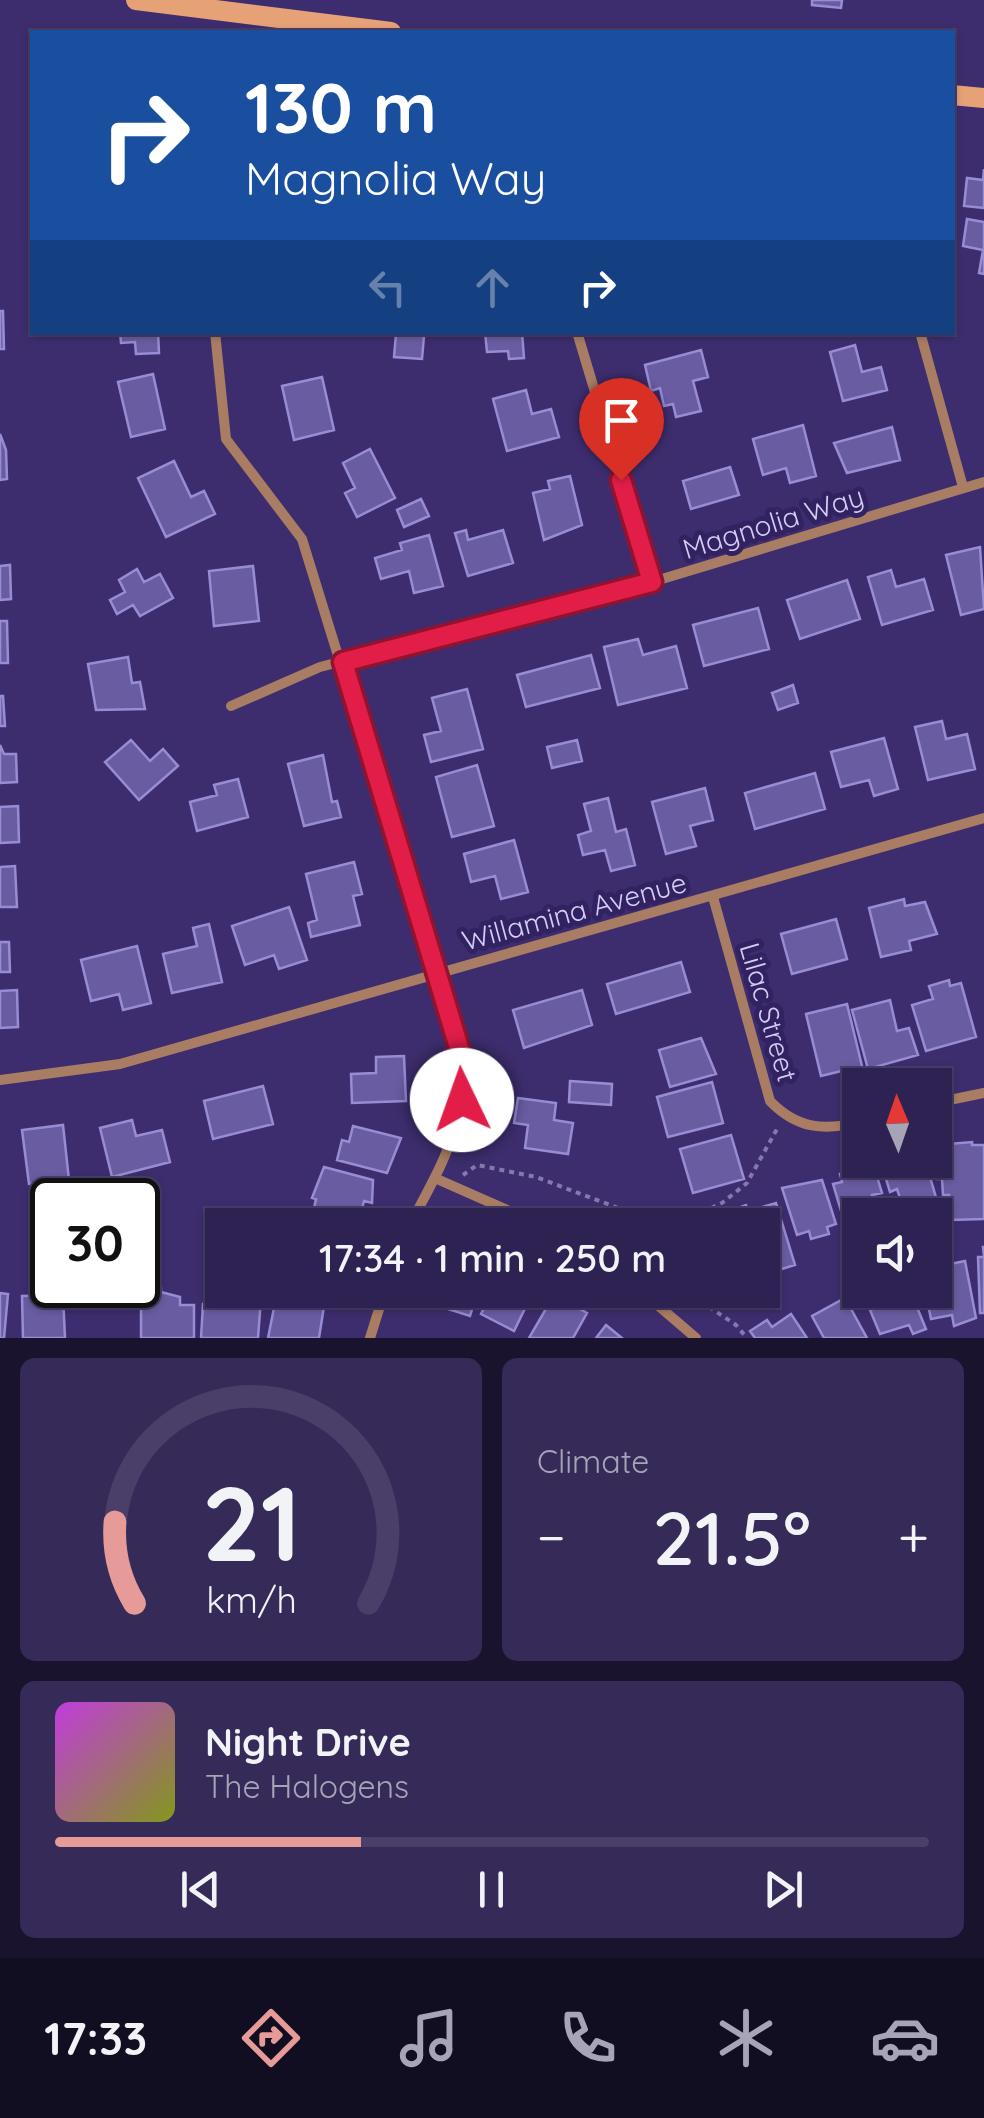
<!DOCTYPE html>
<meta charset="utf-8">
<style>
:root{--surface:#2e2252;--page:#362a59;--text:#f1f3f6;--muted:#a7a4b8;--line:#493f69;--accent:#e69b98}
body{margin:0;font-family:Quicksand,sans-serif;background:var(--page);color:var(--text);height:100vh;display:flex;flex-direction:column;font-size:38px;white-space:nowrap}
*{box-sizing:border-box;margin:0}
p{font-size:32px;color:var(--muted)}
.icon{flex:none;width:55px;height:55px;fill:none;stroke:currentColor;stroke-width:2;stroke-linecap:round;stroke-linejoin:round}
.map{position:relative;height:1338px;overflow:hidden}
.panel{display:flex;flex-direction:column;gap:20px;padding:20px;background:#19132d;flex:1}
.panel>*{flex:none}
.guide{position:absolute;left:30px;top:30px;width:925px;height:305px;border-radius:0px;box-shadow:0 2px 8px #0004,0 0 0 2px var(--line);background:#1a4fa0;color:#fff;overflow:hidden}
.needle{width:65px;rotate:358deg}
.tools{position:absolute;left:842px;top:1068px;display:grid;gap:20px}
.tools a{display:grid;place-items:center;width:110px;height:110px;border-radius:0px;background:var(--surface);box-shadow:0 2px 8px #0004,0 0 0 2px var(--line);font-size:50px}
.speed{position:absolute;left:30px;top:1178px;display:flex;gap:20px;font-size:50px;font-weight:700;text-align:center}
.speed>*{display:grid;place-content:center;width:130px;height:130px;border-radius:50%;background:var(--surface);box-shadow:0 2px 8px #0004,0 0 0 2px var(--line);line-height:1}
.speed .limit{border:5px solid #111;border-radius:15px;background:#fff;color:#111}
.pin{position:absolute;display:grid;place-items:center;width:85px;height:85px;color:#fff;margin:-102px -42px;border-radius:50% 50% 50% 0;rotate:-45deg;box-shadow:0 0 10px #0007}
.pin .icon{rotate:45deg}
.me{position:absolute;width:110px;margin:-55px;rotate:357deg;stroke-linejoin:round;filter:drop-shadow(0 0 8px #0008)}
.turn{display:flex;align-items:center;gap:35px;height:210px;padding:0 50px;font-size:45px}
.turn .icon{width:130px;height:130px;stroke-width:2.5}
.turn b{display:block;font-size:70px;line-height:85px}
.lanes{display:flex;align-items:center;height:95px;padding:0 50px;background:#0003;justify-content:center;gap:50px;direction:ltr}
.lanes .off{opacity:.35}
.big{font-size:75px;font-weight:600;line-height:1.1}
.panel .card{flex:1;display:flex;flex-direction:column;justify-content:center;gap:15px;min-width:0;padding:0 35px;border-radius:15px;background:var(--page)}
.panel .dial{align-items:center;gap:0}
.dial svg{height:260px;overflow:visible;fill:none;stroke:var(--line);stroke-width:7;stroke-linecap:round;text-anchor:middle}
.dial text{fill:var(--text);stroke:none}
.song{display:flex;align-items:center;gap:30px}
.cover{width:120px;height:120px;border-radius:15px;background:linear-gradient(135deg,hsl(290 70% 55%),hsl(70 70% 35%))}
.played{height:10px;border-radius:5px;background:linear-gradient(90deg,var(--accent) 35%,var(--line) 35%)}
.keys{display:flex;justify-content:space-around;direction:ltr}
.heat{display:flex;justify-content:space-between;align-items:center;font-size:55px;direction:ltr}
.panel .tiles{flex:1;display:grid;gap:20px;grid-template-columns:1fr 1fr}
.card:last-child{grid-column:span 2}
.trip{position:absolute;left:205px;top:1208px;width:575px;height:100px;border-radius:0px;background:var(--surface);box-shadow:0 2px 8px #0004,0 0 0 2px var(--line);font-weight:600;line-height:100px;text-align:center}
.menu{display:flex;height:160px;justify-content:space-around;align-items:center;background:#120e21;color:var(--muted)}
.menu .icon{width:70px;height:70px}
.menu .active{color:var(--accent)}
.menu b{font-size:45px;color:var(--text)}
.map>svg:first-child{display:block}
</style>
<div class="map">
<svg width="984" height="1338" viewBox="0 0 984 1338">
<rect width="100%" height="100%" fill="#3d2d6e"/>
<path fill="#695ca1" stroke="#988cd5" stroke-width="2.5" d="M812 0H842L841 8 812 5Z
M984 169V208L964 206 967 178 983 180Z
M967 219 984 222V274L979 273 983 250 963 246Z
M0 311H3L4 349H0Z
M120 332H158L159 353 136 354 135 342 121 343Z
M485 332H522L524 358 509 359 508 351 487 352Z
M396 334 424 336 422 359 394 357Z
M855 345 862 372 881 367 887 390 843 401 830 352Z
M701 350 708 377 693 381 701 411 676 417 673 404 664 406 660 388 651 391 645 365Z
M153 374 165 429 131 437 118 382Z
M322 377 334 430 294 440 282 386Z
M526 390 532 414 551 409 559 437 507 451 493 399Z
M803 425 816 476 790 483 786 468 763 475 753 439Z
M892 427 900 460 847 473 834 443Z
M0 434 6 450 7 479 0 480Z
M370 449 395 498 357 517 345 493 355 488 343 463Z
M174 461 191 497 204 491 215 514 166 537 138 478Z
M730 467 739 495 691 509 683 481Z
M570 476 582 525 544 540 533 493 550 489 548 481Z
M421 499 429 516 404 527 397 510Z
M466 530 468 540 503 530 513 563 468 576 455 533Z
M429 535 443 586 414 593 409 571 381 579 375 558 402 550 400 543Z
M980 547 984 609 961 615 946 555Z
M10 565 11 599 0 600V566Z
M253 566 259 621 214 626 209 571Z
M137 569 144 582 160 574 173 598 140 616 133 605 117 614 110 600 125 592 119 580Z
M891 570 896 587 924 579 933 610 882 625 868 577Z
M847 580 860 619 800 639 787 600Z
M758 608 769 649 704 666 693 625Z
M0 621H7L8 663H0Z
M638 639 643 655 676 646 687 688 618 705 604 647Z
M591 655 600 688 526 707 517 675Z
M128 657 132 683 140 682 145 709 96 710 88 664Z
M793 685 798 703 778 710 772 693Z
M467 689 483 749 431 762 424 735 441 731 432 698Z
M0 696H3L5 726H0Z
M942 721 946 739 967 734 975 769 928 780 915 727Z
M884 738 898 789 874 796 869 780 841 787 831 752Z
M131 740 150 761 163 749 178 766 139 800 105 762Z
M577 740 582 761 552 768 547 747Z
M0 745 4 754H16L17 782 0 783Z
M323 755 332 802 337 801 341 817 304 826 288 764Z
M477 765 494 826 452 837 436 777Z
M815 773 825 809 755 829 745 793Z
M238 779 248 817 197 831 190 802 217 795 214 785Z
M705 788 713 820 690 826 696 846 666 854 652 802Z
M608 798 616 832 626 829 635 865 611 871 605 850 583 855 578 835 591 831 584 804Z
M18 806 19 842 0 843V807Z
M514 840 528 892 501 899 495 876 471 882 464 854Z
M354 862 362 894 353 896 360 925 311 937 308 923 317 920 306 874Z
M15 866 17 907H0V867Z
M904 899 905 906 925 902 937 934 909 941 911 950 881 957 869 908Z
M289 907 307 960 279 969 274 955 245 965 232 926Z
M836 919 847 959 792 974 781 934Z
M209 924 222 982 172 993 163 954 197 946 193 928Z
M0 942H9L10 972H0Z
M137 946 151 1003 123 1010 119 994 91 1001 81 960Z
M681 962 690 992 616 1014 607 984Z
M949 980 950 986 961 983 976 1037 926 1051 912 1005 933 999 929 986Z
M17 990 18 1027 0 1028V991Z
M582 990 592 1025 524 1048 513 1010Z
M890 1000 897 1031 909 1028 918 1055 868 1069 852 1010Z
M847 1004 862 1066 821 1076 806 1014Z
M701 1038 716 1074 670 1087 659 1050Z
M404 1056 406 1101 352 1103 351 1074 376 1073V1057Z
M570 1081 612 1084 611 1105 569 1102Z
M712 1082 723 1123 668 1137 657 1097Z
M263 1086 273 1124 213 1139 204 1101Z
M518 1098 556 1103 554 1120 573 1123 568 1154 525 1148 528 1125 514 1123Z
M132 1120 136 1136 162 1130 170 1162 112 1177 100 1128Z
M63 1125 69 1180 29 1184 22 1130Z
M353 1126 401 1138 387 1173 337 1160 342 1140 349 1142Z
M731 1135 744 1179 693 1193 680 1149Z
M972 1142V1145H984V1219L950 1220 949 1195H943L942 1179H937V1145Z
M925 1160 940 1211 897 1215 904 1210 897 1189 890 1192 883 1169 893 1160Z
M324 1167 373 1180 372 1203 364 1201 359 1220 314 1208 316 1199 312 1198Z
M863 1168 864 1173 875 1170 882 1193 872 1195 878 1215H860V1227L847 1231 833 1184 842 1182 840 1174Z
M822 1180 836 1224 827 1227 829 1234 811 1239 809 1231 797 1235 782 1188Z
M776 1203 795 1265 762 1275V1225H736L732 1210 746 1205 748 1211Z
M300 1214 342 1225H297Z
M983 1247H984V1313H980L978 1257H984Z
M965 1261 976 1318 954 1326 952 1315 931 1319 925 1290H935V1267Z
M141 1288H161V1292L180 1297V1305H194V1338H141Z
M434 1290H478L470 1316 429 1303Z
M493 1290H534L514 1331 481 1314Z
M872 1290H910L926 1329 913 1334 909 1325 880 1334 870 1310 879 1307Z
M0 1293 8 1294 4 1338H0Z
M277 1293 325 1300 319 1338H268Z
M63 1295 65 1338H23L22 1296Z
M554 1295 587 1313 573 1338H529Z
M234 1297 261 1298 258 1338H201L203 1304 227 1306Z
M845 1298 867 1338H824L812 1316Z
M791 1314 807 1338H755L750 1331 767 1320 772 1327Z
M606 1325 622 1338H596Z"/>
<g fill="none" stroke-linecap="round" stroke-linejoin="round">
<path stroke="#8479ae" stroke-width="4" stroke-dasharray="5 5" stroke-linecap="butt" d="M463 1175 477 1165 536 1177 618 1208 664 1213 677 1222
M629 1210 638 1225
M675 1225 722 1203 747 1183 777 1129
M684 1290 736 1325 747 1338"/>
<path stroke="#a97d63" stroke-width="10" d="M215 332 226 439 302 539 460 1051C464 1133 446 1155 410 1225
M577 332 652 582
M920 332 963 487
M231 706 320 667 652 582 984 482
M713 897 770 1101C797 1129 824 1131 860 1122
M0 1080 120 1064 984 818
M935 1103 984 1093
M437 1179 541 1225
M640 1290 696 1338
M370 1338 385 1290"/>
<path stroke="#e7a177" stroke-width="20" d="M136 0 391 32
M952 95 984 98"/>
</g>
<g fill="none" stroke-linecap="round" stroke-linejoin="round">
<defs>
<path id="route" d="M462 1100 460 1051 343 662 652 582 621 480"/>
</defs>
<use href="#route" stroke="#92132f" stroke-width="25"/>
<use href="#route" stroke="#e11d48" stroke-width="18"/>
</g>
<g text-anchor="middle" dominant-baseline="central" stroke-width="10" stroke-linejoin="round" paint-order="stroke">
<g font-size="28" fill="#d3cef5" stroke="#332262">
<text transform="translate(773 522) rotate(-17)">Magnolia Way</text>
<text transform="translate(574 911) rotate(-15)">Willamina Avenue</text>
<text transform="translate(769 1012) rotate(74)">Lilac Street</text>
</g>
</g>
</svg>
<div class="tools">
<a><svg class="needle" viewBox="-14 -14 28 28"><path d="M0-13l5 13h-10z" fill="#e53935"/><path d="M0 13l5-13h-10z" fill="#a7a4b8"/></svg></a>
<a><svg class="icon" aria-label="sound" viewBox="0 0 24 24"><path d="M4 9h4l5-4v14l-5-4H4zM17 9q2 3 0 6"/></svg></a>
</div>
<div class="speed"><div class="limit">30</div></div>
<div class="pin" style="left:621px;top:480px;background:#d93025"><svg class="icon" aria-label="arrive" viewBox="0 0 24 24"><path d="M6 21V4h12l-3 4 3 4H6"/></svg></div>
<svg class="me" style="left:462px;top:1100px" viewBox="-20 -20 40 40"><circle r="19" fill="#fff"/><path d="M0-13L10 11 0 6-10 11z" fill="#e11d48"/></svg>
<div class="trip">17:34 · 1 min · 250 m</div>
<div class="guide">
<div class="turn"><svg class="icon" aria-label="right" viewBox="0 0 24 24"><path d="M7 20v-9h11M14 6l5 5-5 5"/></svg><div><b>130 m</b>Magnolia Way</div></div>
<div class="lanes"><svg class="icon off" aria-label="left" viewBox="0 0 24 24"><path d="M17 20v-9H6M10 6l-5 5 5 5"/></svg><svg class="icon off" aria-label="ahead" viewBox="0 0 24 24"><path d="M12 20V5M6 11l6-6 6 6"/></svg><svg class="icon" aria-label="right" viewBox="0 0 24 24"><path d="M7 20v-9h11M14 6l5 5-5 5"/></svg></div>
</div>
</div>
<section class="panel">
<div class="tiles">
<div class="card dial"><svg viewBox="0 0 100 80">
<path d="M14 69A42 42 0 1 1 86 69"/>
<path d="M14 69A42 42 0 0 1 8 44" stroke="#e69b98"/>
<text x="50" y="56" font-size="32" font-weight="700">21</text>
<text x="50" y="72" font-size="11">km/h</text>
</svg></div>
<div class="card"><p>Climate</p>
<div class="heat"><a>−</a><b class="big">21.5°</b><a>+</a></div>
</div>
<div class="card">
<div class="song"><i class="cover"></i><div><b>Night Drive</b><p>The Halogens</p></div></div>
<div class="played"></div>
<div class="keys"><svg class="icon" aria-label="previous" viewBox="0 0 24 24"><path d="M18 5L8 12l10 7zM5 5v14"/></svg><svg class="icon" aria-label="pause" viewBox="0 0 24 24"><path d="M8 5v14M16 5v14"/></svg><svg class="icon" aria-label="next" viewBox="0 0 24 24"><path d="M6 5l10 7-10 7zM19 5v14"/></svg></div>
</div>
</div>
</section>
<nav class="menu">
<b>17:33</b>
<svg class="icon active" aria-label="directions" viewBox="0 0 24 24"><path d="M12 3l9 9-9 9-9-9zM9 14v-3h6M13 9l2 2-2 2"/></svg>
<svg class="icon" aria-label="music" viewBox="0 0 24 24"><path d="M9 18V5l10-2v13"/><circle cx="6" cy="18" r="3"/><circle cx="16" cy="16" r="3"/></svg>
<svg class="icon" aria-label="phone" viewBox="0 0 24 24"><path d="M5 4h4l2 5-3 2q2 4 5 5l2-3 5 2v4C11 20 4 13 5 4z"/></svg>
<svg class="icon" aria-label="climate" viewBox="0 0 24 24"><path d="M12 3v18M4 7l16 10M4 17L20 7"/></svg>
<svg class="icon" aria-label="car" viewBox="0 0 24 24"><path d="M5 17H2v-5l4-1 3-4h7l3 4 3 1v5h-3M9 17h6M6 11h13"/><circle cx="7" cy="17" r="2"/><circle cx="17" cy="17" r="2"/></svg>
</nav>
